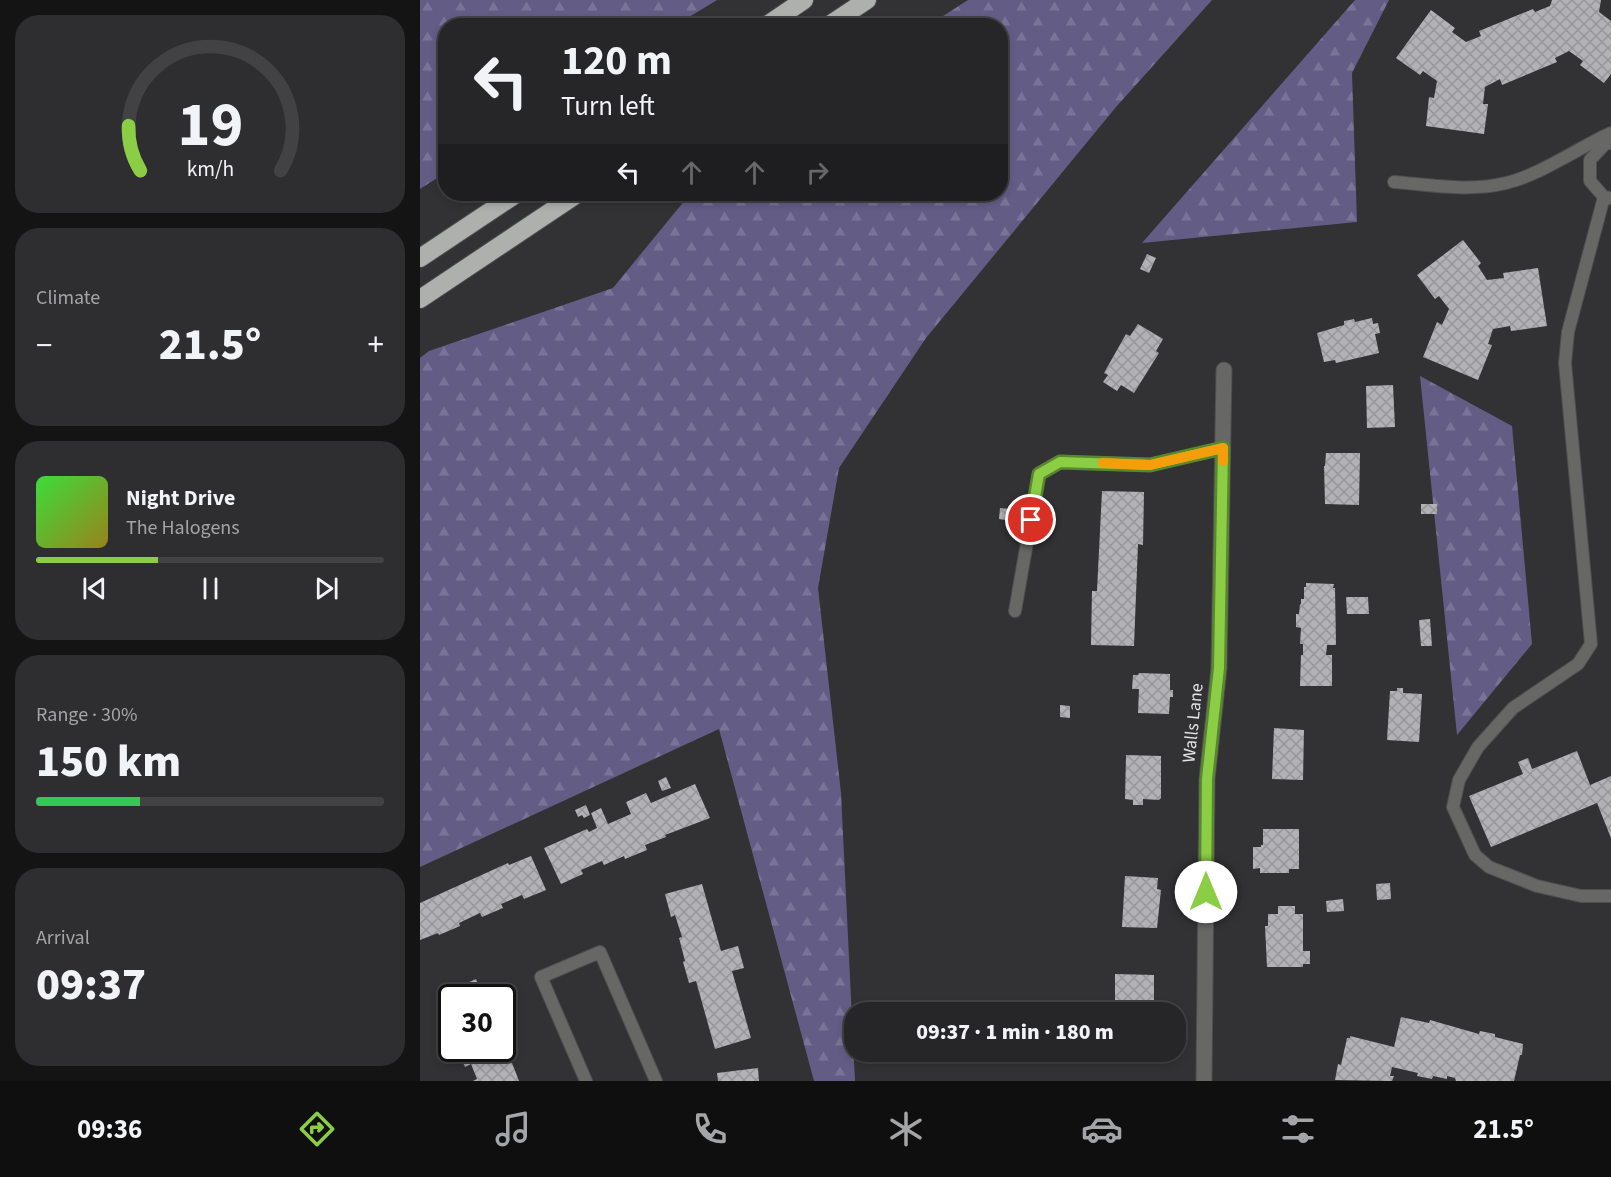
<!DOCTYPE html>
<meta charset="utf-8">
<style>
:root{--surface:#262527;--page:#2e2d2f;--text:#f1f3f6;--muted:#a4a5a7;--line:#424244;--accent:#8bce46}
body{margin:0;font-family:"Source Sans 3",sans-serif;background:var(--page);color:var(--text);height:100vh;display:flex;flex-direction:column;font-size:22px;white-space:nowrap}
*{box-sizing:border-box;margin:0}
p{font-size:20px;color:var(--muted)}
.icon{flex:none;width:33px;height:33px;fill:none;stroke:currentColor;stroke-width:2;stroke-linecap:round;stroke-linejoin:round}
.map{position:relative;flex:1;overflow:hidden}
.drawer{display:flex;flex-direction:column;gap:15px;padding:15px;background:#151415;width:420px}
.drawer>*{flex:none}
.banner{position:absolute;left:18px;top:18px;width:570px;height:183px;border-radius:24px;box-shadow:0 3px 9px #0003,0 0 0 2px var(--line);background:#262527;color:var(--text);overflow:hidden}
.speed{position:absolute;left:18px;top:984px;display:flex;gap:12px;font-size:30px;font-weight:700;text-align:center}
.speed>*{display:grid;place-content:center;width:78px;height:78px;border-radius:50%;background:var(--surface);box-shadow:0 3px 9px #0003,0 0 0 2px var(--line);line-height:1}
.speed .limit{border:3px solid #111;border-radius:9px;background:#fff;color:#111}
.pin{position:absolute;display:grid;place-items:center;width:51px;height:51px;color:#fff;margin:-26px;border:3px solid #fff;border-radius:50%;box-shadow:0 2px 6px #0007}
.me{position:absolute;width:66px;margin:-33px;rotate:0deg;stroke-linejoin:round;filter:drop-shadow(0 0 4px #0008)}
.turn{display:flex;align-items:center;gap:21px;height:126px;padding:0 24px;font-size:27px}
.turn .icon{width:78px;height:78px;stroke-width:2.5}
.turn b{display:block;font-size:42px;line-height:51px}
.lanes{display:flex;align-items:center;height:57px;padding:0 24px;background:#0003;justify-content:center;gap:30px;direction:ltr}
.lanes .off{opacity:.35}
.big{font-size:45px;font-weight:800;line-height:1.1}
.drawer .widget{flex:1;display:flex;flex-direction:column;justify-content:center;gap:9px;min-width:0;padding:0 21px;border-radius:24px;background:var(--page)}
.drawer .dial{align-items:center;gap:0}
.dial svg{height:156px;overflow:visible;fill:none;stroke:var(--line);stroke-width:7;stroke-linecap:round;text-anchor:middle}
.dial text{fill:var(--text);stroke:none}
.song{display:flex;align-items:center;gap:18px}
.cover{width:72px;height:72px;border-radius:9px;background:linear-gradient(135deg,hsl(120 70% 55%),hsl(50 70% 35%))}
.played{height:6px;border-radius:3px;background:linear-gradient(90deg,var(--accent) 35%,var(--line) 35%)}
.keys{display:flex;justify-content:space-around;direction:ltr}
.heat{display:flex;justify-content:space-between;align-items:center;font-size:33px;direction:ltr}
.charge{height:9px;border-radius:4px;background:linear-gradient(90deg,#34c759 30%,var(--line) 0)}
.trip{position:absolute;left:424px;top:1002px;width:342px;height:60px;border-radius:24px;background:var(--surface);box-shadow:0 3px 9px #0003,0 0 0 2px var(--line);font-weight:800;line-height:60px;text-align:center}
.tab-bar{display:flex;height:96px;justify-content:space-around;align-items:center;background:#0f0f10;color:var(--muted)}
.tab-bar .icon{width:42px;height:42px}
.tab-bar .selected{color:var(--accent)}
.tab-bar b{font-size:27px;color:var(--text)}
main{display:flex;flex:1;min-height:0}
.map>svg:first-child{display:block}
</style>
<main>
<section class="drawer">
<div class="widget dial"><svg viewBox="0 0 100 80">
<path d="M14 69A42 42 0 1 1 86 69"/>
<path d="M14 69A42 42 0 0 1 8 46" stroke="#8bce46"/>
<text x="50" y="56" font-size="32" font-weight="700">19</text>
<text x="50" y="72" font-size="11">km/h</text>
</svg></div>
<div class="widget"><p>Climate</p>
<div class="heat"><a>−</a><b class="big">21.5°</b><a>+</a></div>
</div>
<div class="widget">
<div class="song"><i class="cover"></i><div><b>Night Drive</b><p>The Halogens</p></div></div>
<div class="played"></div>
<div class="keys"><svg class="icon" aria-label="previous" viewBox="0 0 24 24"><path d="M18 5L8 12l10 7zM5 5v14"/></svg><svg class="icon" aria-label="pause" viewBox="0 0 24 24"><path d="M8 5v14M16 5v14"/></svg><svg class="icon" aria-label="next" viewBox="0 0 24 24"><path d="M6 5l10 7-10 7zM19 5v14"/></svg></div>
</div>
<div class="widget"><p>Range · 30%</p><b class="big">150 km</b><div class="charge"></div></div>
<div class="widget"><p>Arrival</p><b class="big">09:37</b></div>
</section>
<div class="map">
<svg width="1191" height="1081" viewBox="0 0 1191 1081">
<defs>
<pattern id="forest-firs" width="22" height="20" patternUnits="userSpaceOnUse" patternTransform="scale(1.5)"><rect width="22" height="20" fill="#635d86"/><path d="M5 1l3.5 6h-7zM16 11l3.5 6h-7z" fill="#797497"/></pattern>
<pattern id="building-cross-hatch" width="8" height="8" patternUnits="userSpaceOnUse" patternTransform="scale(1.5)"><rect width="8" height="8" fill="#b2b1b5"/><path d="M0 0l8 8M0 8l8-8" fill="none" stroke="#969699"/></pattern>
</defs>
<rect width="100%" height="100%" fill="#323134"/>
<path fill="url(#forest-firs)" d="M0 0H297L256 25 26 26 25 173 0 189Z
M548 0H792L696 107 506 338 419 468 398 588 421 793 435 1081H394L299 729 0 867V358L9 351 193 288 270 194H580V26L509 25Z
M935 0H969L932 73 937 222 722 243Z
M1000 376 1092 426 1112 644 1037 735Z"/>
<path fill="url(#building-cross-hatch)" d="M1132 0H1181L1179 12 1191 21V74L1184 83 1160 65 1163 61 1149 51 1135 58 1137 62 1082 85 1080 79 1065 87 1063 104H1068L1064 134 1006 126 1009 97 1014 98 1017 81 1003 71 1000 75 976 58 1011 10 1035 28 1032 32 1046 42 1061 36 1059 31 1113 9 1115 12 1130 6Z
M1043 240 1061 263 1058 266 1067 280 1084 278 1083 273 1118 268 1127 326 1091 331 1090 326 1073 329 1068 344 1072 345 1058 380 1003 357 1017 322 1022 325 1029 309 1019 296 1015 299 997 275Z
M727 254 736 258 729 273 720 269Z
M952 318 953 324 958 323 960 333 955 334 959 353 916 363 915 360 904 362 897 333 924 325V321L934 319 935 322Z
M718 324 743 339 736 351 739 353 714 393 701 385 697 391 683 382 688 375 684 373 706 334 710 336Z
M973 385 975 427 947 428 946 386Z
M906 453H940L939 505 905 504 904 466H905Z
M682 491 724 492 723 545 718 544 714 646 671 645 672 591H677Z
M1001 504H1017V514H1001Z
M580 508 591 509V521L579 519Z
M886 583 914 584 913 588H915L916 645H907L906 655H912V686H880L881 655H883V644H880L881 628 876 627V614H879L880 604H881V599H884V587H886Z
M926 597H948L949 614H927Z
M1010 619 1012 646H1001L999 620Z
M719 673 750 674V690H753V697H750L749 714 718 713 719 689H712L713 675H718Z
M977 688H983V693L1002 694 999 742 967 740 970 691H977Z
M640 705 650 706V718L640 717Z
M854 728 884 730 883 780 852 779Z
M1157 751 1170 785 1191 776V838L1177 803 1071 847 1049 796 1103 774 1098 762 1108 758 1112 769Z
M706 755 741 756V798L739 800 723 799V805H713V800L705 799Z
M246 777 251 788 242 791 238 781Z
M275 784 290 818 245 835 246 837 225 845 227 850 205 859 204 856 184 865 182 861 161 870 163 874 141 884 124 848 167 829 169 832 177 828 171 813 181 808 188 824 211 814 206 802 226 793 231 803Z
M166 805 170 815 164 818 162 815 158 817 155 810Z
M843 829H879V869H869V873H840V868L833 869V847H841V845H843Z
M111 856 126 890 104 899 102 895 81 904 83 908 62 917 60 913 39 923 40 926 19 935 18 933 0 940V903L88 863 89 865Z
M705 876 738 878 737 889 741 890 737 928 702 927Z
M970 883 971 899 957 900 956 884Z
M282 884 301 951 318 946 324 968 312 971 331 1038 295 1049 276 981 269 983 263 962 265 961 259 938 262 937 255 915 251 917 245 894Z
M923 899 924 911 907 912 906 901Z
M858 906H875V914H883V951H890V964H883V967H847L845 926H848V914H858Z
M695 974 734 975V1000H731V1012H695Z
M56 979 64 998H32V1023L25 1026 19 1012 26 1009 20 995Z
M981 1017 1009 1023 1010 1020 1059 1034 1060 1031 1075 1034V1037L1103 1044 1102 1055H1100L1094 1081H1036L1035 1078 1027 1076V1079L1013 1076 1012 1079 997 1076 998 1073 972 1067 970 1076H974L972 1081 915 1080 918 1064 921 1065 927 1038H930V1036L974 1047Z
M84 1042 99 1081H53L57 1079 51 1064 45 1067 39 1054 46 1051 45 1048H82V1043Z
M338 1068 339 1081H298L297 1073Z"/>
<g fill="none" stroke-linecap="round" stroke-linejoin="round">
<defs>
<path id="lane" d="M974 182C1011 185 1050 192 1086 183 1118 176 1160 147 1191 133
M1184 197 1148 332 1145 363 1171 644 1158 664 1093 708 1058 747 1039 780 1033 807 1055 855 1069 867 1117 886 1161 896H1191
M1190 198 1184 197 1170 181V160L1185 144 1191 143
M595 611 619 474 640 462 730 465 803 448
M166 1081 121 977 180 952 236 1081"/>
<path id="street" d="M784 1081 787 779 799 668 804 370"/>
<path id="highway" d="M346 26 384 0
M408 26 447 0
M0 258 96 194
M0 299 157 194"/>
</defs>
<use href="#lane" stroke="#4e4d50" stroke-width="14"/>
<use href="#street" stroke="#4e4d50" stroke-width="17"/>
<use href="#highway" stroke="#4e4d50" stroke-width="20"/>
<use href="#lane" stroke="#676766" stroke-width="12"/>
<use href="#street" stroke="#676766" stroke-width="15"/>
<use href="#highway" stroke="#aeb0ad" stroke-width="18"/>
</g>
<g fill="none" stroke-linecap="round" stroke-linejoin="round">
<defs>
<path id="route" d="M611 520 619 474 640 462 730 465 803 448 799 668 787 779 786 892"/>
</defs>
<use href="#route" stroke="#5a862e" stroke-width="15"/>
<use href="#route" stroke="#8bce46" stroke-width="10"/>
<path stroke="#f59e0b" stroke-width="10" d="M683 463 730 465 803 448V461"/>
</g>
<g text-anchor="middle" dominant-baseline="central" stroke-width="6" stroke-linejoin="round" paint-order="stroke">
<g font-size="18" fill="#e3e2e4" stroke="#323134">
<text transform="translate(773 723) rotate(-84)">Walls Lane</text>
</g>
</g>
</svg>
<div class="speed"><div class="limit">30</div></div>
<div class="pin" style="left:611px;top:520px;background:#d93025"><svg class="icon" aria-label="arrive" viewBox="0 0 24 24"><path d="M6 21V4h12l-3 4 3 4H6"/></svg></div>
<svg class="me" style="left:786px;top:892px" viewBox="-20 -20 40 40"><circle r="19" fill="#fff"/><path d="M0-13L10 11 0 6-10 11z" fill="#8bce46"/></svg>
<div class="trip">09:37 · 1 min · 180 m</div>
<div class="banner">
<div class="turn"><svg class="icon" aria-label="left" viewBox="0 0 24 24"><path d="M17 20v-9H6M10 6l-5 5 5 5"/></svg><div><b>120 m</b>Turn left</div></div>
<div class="lanes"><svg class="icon" aria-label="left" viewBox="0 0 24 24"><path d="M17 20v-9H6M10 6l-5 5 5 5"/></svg><svg class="icon off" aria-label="ahead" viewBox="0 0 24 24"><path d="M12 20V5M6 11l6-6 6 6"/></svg><svg class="icon off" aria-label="ahead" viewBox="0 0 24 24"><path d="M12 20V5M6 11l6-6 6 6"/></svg><svg class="icon off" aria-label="right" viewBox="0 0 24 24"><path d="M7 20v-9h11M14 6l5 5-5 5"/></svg></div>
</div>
</div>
</main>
<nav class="tab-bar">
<b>09:36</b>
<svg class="icon selected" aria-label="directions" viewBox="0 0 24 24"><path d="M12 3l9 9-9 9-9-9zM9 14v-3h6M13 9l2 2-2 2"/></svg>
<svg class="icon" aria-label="music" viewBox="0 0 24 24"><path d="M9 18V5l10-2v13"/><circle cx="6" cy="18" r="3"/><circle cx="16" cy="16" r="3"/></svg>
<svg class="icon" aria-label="phone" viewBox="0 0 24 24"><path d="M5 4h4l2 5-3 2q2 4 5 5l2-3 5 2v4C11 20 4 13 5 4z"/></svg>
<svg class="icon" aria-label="climate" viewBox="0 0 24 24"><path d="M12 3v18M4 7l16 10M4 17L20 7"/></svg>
<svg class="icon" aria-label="car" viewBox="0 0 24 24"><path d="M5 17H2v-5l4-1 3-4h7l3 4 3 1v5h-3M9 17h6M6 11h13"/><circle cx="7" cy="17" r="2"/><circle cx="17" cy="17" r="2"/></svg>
<svg class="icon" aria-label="filters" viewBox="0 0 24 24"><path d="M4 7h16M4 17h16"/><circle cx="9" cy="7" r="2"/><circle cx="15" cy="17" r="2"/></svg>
<b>21.5°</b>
</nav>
